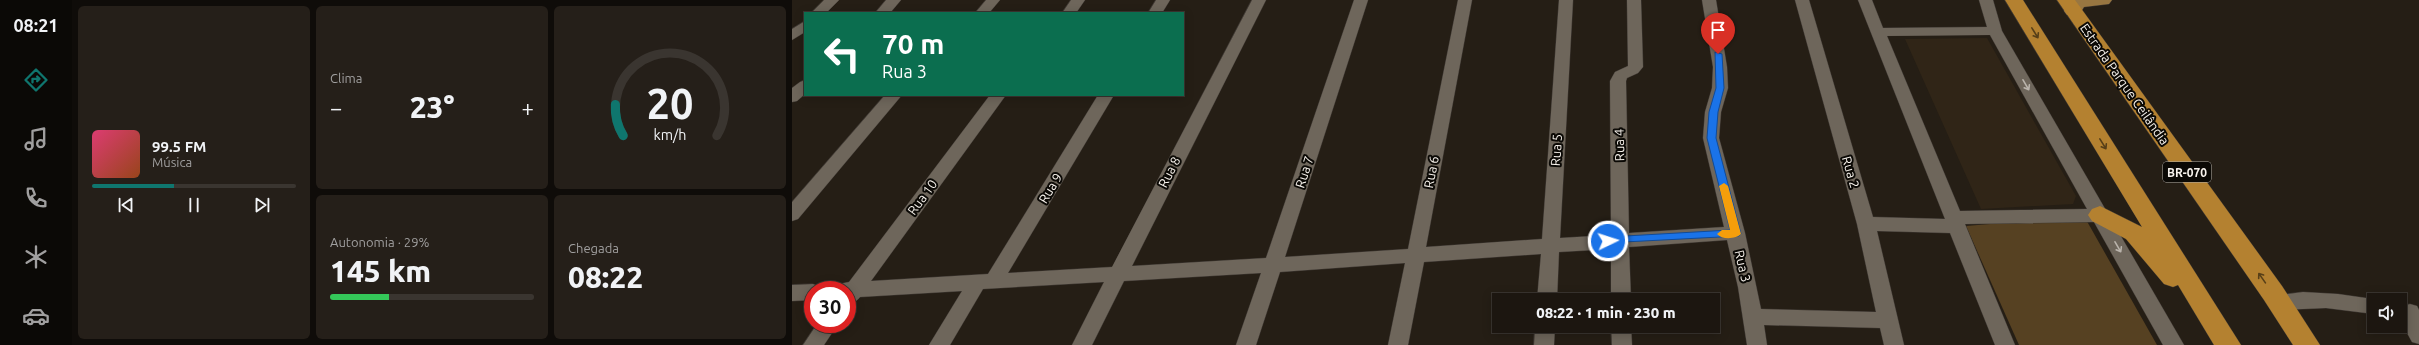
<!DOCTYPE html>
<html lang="pt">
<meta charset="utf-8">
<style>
:root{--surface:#1c1610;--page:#251f19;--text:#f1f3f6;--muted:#a09f9f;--line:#3a3530;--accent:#0f766e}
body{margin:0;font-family:Ubuntu,sans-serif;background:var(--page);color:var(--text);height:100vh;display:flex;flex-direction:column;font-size:15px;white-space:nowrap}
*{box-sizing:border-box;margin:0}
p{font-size:13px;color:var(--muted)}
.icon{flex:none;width:22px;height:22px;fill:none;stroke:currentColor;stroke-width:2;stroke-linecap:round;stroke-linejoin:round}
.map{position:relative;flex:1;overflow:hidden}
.drawer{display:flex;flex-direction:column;gap:6px;padding:6px;background:#0f0c09;width:720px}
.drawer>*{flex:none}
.guide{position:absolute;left:12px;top:12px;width:380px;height:84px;border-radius:0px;box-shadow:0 2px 10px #0003,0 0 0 1px var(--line);background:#0b6e4f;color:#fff;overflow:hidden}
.fabs{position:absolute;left:1575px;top:293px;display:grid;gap:8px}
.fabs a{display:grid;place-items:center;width:40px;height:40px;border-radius:0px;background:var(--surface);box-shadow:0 2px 10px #0003,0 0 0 1px var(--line);font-size:20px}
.speed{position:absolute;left:12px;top:281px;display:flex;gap:8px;font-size:20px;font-weight:700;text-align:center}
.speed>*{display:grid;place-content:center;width:52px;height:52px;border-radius:50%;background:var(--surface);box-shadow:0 2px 10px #0003,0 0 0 1px var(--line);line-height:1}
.speed .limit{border:6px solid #d22;background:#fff;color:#111}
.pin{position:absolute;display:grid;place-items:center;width:34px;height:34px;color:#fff;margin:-41px -17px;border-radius:50% 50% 50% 0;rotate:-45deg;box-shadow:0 0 4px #0007}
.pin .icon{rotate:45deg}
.me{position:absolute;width:44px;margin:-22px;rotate:86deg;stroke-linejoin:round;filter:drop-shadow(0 0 3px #0008)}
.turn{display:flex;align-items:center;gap:14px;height:84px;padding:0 12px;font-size:18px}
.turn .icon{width:52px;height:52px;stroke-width:2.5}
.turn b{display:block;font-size:28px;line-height:34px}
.big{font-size:30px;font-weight:800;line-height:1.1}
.drawer .card{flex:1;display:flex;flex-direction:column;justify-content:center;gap:6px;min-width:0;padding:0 14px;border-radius:6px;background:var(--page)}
.drawer .dial{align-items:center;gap:0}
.dial svg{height:104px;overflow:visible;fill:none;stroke:var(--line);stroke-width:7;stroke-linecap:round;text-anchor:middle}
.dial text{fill:var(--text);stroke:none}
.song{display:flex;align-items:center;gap:12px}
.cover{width:48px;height:48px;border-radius:6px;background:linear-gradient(135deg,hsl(340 70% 55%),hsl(20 70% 35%))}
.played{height:4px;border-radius:2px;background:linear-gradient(90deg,var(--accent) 40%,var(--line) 40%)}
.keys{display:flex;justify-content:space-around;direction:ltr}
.heat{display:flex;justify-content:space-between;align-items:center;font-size:22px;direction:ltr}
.charge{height:6px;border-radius:3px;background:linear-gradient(90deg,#34c759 29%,var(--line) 0)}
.drawer .tiles{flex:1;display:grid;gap:6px;grid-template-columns:repeat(3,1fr)}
.card:first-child{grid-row:span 2}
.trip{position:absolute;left:700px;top:293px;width:228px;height:40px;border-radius:0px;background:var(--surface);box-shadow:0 2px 10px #0003,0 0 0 1px var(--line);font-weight:800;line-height:40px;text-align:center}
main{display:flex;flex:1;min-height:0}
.menu{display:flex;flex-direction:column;width:72px;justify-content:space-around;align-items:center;background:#0b0906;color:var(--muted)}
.menu .icon{width:28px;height:28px}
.menu .on{color:var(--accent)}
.menu b{font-size:18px;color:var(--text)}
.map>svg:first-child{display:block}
</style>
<main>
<nav class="menu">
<b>08:21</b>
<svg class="icon on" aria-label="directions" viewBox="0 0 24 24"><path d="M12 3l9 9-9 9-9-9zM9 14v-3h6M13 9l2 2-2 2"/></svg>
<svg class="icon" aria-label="music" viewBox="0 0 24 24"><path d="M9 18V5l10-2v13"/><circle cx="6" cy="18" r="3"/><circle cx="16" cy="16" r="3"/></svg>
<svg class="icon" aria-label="phone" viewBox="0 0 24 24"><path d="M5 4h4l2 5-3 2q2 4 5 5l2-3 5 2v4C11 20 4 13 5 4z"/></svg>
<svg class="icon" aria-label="climate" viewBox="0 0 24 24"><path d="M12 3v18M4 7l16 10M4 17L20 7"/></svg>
<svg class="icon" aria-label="car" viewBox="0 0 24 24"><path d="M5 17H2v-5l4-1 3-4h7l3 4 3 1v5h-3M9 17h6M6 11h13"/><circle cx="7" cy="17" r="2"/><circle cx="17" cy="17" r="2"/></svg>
</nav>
<section class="drawer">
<div class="tiles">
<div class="card">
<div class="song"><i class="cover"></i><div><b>99.5 FM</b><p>Música</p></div></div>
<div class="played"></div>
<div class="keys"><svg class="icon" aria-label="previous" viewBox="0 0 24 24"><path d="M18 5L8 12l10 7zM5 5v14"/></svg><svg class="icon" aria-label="pause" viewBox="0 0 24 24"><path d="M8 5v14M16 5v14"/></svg><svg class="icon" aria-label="next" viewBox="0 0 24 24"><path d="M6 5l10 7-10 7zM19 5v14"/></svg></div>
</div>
<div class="card"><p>Clima</p>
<div class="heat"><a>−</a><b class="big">23°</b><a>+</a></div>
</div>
<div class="card dial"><svg viewBox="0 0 100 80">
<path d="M14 69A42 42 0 1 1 86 69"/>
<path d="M14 69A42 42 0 0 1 8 45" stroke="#0f766e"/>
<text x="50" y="56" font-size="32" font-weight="700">20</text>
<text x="50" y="72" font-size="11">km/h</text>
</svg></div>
<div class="card"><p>Autonomia · 29%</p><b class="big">145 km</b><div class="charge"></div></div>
<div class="card"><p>Chegada</p><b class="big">08:22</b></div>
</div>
</section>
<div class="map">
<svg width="1627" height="345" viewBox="0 0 1627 345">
<rect width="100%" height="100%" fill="#251e15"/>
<path fill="#302517" d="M1195 38 1284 196 1281 204 1189 209 1113 39Z"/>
<path fill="#564122" d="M1292 216 1365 345H1227L1174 226Z"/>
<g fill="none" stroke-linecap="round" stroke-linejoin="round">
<defs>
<path id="minor" d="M32 0H47L34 13H19Z
M94 0H109L98 13H83Z
M194 0H208L197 13H183Z
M279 0H293L284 13H270Z
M364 0H378L370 13H356Z
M460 0H474L340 266 474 258 562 0H576L493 257 616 249 666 0H680L634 247 750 239 767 0H781L768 238 819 235 818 81 823 72 836 66 835 0H849L851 67 846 73 835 78 834 81 837 233 932 227 911 138 913 112 920 88 921 67 910 0H924L935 67 936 88 929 112 927 138 953 233 969 309 1084 312 1065 224 1003 0H1017L1081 217 1153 219 1066 0H1080L1091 28 1195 27 1187 0H1201L1210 31 1392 345H1371L1302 222 1173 224 1223 345H1203L1158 233 1085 231 1112 345H1092L1088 328 972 325 975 345H955L946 287 935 240 837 247 839 300H819V249L767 252 765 300H745L749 254 632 262 616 345H596L613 263 488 272 464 345H444L469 273 332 281 300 345H280L312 282 191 289 158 345H137L170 291 68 297C65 301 60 304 55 302V290H39L42 285 57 282 198 95H214L79 281 196 274 306 95H322L216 273 320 267ZM1198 35 1295 209 1168 211 1095 36Z
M13 21V32L0 40V29Z
M13 80V94L5 101 0 102V88L8 82Z
M93 95H110L6 219 0 221V202Z
M21 284 28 287 30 290H21V300L0 301V285Z
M1511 292 1546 294 1588 300H1582V314L1534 308 1487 310 1480 308 1477 302 1480 296Z
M1618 304 1625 306 1627 310V344L1620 342 1608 320 1611 306Z
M25 324H46L32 345H11Z
M743 326H763L762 345H742Z
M819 326H839L840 345H820Z"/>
<path id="major" d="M1278 0H1320L1317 4 1292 7 1287 15H1275L1272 11Z"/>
<path id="highway" d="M1213 0H1231L1449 345H1422L1386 285 1381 287 1372 284 1334 239 1300 221 1296 215 1300 209 1308 206 1350 227Z
M1265 0H1283L1490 286 1528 345H1501L1472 300Z"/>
</defs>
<use href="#minor" stroke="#3d3732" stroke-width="1"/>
<use href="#major" stroke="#3d3732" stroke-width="1"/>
<use href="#highway" stroke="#3d3732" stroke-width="1"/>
<use href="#minor" fill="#6e665b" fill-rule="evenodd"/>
<use href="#major" fill="#987641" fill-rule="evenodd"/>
<use href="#highway" fill="#b48130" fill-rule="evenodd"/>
</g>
<defs><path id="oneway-shaft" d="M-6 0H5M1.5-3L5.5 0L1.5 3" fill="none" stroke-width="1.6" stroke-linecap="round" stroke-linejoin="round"/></defs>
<g stroke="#573f18">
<use href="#oneway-shaft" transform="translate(1243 33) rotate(58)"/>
<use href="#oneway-shaft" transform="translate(1311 144) rotate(58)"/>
<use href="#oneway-shaft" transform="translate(1470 278) rotate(-125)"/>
</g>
<g stroke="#bab4ac">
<use href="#oneway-shaft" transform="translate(1234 85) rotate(60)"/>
<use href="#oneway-shaft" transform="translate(1326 247) rotate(60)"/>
</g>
<path fill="#1a73e8" stroke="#114b97" d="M923 52 930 54 932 88 926 112 924 138 949 234 947 236 813 243 812 241 816 237 938 230 915 138 917 112 924 88Z"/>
<path fill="#f59e0b" d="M932 183 936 186 949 234C944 239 930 240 925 234L930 230H938L927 186Z"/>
<g text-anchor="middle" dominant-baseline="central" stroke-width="4" stroke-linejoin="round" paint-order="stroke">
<rect fill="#0b0905" stroke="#b2aea8" stroke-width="1" x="1371" y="162" width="48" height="20" rx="3"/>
<g font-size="12" font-weight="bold" fill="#f9f4ee">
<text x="1395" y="172">BR-070</text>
</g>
<g font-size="13" fill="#f9f4ee" stroke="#0b0905">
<text transform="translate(1333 84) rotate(55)">Estrada Parque Ceilândia</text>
<text transform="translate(827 145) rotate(-91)">Rua 4</text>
<text transform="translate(764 150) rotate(-86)">Rua 5</text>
<text transform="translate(377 172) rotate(-63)">Rua 8</text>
<text transform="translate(512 172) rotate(-72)">Rua 7</text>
<text transform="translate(639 172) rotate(-79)">Rua 6</text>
<text transform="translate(1059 172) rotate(74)">Rua 2</text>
<text transform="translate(258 188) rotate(-59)">Rua 9</text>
<text transform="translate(130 197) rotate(-54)">Rua 10</text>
<text transform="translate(951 266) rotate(77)">Rua 3</text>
</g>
</g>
</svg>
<div class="fabs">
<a><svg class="icon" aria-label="sound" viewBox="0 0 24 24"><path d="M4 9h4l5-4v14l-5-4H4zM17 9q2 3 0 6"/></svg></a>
</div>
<div class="speed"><div class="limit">30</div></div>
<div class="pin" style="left:926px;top:54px;background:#d93025"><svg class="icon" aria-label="arrive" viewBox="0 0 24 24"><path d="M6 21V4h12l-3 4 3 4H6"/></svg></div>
<svg class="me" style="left:816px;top:241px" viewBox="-20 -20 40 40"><circle r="17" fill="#1a73e8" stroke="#fff" stroke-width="3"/><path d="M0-11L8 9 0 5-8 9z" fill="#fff"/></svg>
<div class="trip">08:22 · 1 min · 230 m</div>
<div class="guide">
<div class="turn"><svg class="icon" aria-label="left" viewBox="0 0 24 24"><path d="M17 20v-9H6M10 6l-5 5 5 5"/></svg><div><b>70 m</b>Rua 3</div></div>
</div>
</div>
</main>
